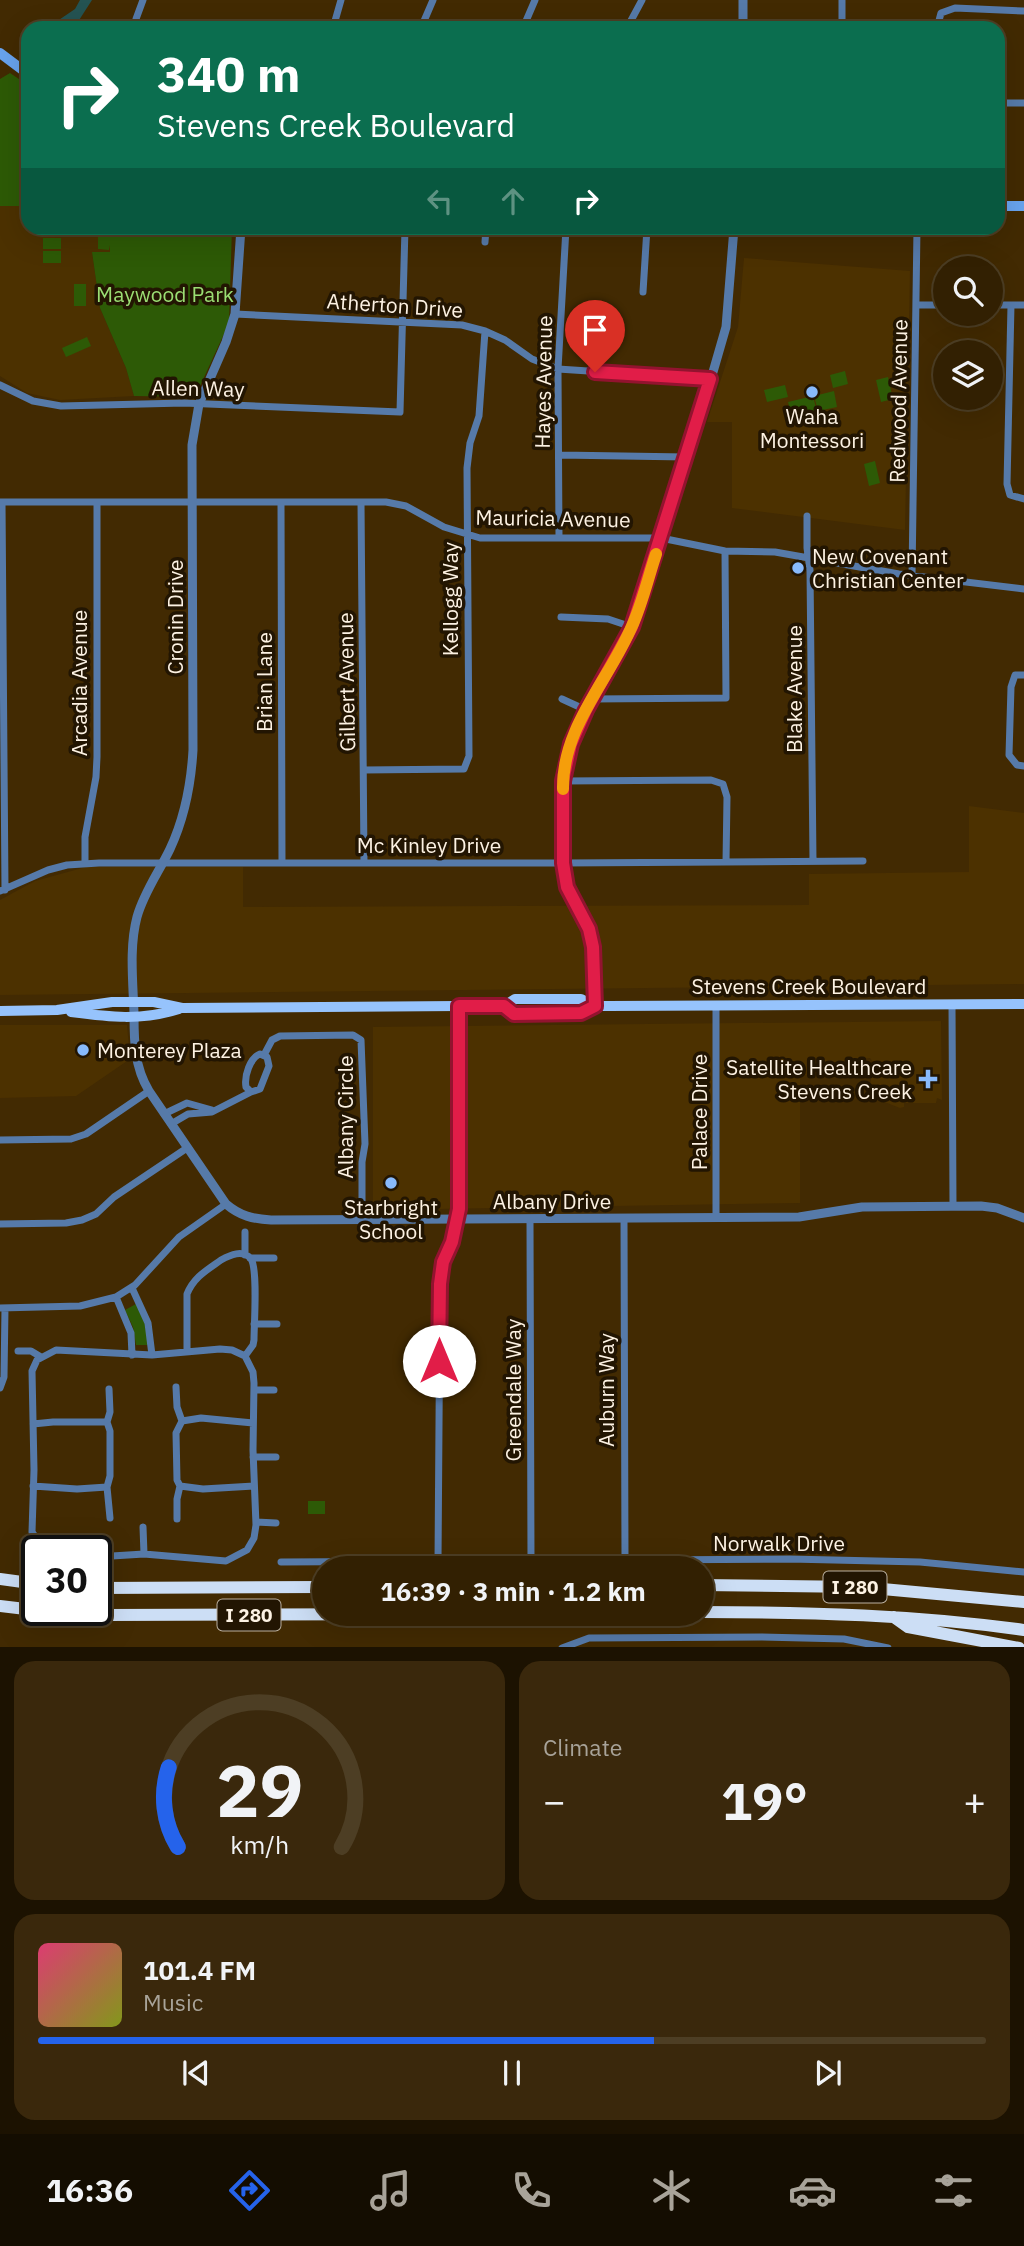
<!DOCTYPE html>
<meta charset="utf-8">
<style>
:root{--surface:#322002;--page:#3a280c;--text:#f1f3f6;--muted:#a8a399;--line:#4d3e24;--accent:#2563eb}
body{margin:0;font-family:"IBM Plex Sans",sans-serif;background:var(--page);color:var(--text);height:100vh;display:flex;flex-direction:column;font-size:26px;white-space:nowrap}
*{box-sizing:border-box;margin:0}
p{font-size:23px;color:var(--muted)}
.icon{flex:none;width:38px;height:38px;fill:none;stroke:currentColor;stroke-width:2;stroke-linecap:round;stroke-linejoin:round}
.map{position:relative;height:1647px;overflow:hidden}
.drawer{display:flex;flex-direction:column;gap:14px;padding:14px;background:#1c1201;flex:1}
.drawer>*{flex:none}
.banner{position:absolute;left:21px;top:21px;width:984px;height:214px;border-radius:21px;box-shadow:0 7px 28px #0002,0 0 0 2px var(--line);background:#0b6e4f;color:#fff;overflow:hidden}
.fabs{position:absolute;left:933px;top:256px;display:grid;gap:14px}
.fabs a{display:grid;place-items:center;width:70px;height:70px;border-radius:50%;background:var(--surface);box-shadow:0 7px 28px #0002,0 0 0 2px var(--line);font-size:35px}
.speed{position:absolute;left:21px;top:1535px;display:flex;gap:14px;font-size:35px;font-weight:700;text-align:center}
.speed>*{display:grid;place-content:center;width:91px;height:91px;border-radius:50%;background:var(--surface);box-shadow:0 7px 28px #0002,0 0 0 2px var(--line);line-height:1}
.speed .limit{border:4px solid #111;border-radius:10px;background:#fff;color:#111}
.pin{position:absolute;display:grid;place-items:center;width:60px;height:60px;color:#fff;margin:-72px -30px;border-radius:50% 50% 50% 0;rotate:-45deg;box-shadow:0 0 7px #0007}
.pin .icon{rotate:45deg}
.me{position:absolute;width:77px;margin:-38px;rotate:0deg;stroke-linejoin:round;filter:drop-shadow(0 0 5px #0008)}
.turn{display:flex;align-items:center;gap:24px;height:147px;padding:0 21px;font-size:32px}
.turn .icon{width:91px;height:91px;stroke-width:2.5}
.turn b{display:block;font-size:49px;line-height:60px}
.lanes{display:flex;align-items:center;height:66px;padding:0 21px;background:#0003;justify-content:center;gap:35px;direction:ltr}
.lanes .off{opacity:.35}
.big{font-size:52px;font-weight:800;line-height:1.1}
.drawer .tile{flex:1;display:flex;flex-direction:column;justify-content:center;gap:10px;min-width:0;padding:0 24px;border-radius:21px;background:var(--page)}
.drawer .dial{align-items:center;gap:0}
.dial svg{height:182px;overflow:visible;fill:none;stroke:var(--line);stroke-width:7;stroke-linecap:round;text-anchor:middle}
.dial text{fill:var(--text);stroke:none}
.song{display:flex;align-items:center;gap:21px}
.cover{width:84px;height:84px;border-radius:10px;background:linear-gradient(135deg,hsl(340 70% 55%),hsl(70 70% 35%))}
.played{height:7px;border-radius:4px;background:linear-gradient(90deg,var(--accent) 65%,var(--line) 65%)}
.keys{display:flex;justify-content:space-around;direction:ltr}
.heat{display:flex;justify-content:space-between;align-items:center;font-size:38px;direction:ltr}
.drawer .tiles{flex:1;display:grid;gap:14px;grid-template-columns:1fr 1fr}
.tile:last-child{grid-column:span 2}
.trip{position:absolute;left:312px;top:1556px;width:402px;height:70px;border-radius:35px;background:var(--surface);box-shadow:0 7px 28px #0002,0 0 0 2px var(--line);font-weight:800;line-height:70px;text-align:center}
.dock{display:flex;height:112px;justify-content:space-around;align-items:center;background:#140d01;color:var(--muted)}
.dock .icon{width:49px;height:49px}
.dock .active{color:var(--accent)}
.dock b{font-size:32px;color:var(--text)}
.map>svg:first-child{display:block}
</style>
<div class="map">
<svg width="1024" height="1648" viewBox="0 0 1024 1648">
<rect width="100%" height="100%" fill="#422a02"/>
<path fill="#4c3100" d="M0 206H28V228H110V252H92L100 308 126 368 134 396 60 400 27 393 0 376Z
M744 258 910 271 905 530 732 508V422H707L738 327Z
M969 806 1024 813V984L0 995V900L35 881 86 867H243V907L809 905V874L969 872Z
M941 1021 942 1100 937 1098 936 1103H904V1107L900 1108 869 1096 873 1062 870 1058 859 1059V1075H800V1203L373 1210V1027Z
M0 1025H127L130 1059 76 1096 0 1098Z"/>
<path fill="#2d5a06" d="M10 73 28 85V206H0V79Z
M110 228H232L229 323 195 397 134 396 126 368 100 308 92 252H110V245L109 250 98 249V237H90V229L110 230Z
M43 238H61V249H43Z
M43 251H61V263H43Z
M74 284H86V306H74Z
M87 337 91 346 66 357 62 348Z
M845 371 848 384 833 388 830 375Z
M888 377 893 399 881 402 876 380Z
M785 385 788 397 767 402 764 390Z
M834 391 837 407 818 411 814 396Z
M813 396 817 412 792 418 788 402Z
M875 461 880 483 869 486 864 464Z
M136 1304 145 1324 148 1345H136L133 1327 125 1310Z
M308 1501H325V1514H308Z"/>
<path fill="#245352" d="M80 0H92L74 28H47L75 9Z"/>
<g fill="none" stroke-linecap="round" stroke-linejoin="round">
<path stroke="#567aa9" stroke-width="7" d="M136 28V19L143 0
M333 28 341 0
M421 28 433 0
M523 28 535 0
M627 28 642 0
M842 28V0
M937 28 941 13 955 8 1024 11
M998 103H1024
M324 233V228
M485 242 486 228
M643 292 647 228
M917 305H945
M990 305H1024
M1011 305 1007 484 1010 495 1024 499
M235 314 462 325 485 331 505 340 532 359 558 369 710 379
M0 385 33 401 61 406 184 403 400 412 405 228
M560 455 686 457
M0 502H386L406 506 444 527 480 538H661L725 551 775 552 899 574 1024 589
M2 502 5 890
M281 502 282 861
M361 502 364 862
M807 516V548L810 570 813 861
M559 537 558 369 566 228
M912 575 917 228
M561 617 608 619 632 627
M1024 675H1015L1011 687 1009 755 1017 765 1024 766
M562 699 586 710
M591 699 726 698 725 551
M364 770 464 769 469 756 467 468 470 443 479 416 485 331
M563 781 711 780 723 784 727 797 726 862
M85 863V837L96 777 97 757V502
M0 891 48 870 67 865 99 863H563L863 861
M952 1004 953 1206
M260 1054 267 1057 269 1066 260 1089 251 1092 246 1087C244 1076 250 1058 260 1054Z
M264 1055 272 1040 280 1036 353 1035 361 1040 365 1144 362 1162V1219
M164 1114 187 1103 212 1110
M171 1124 188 1114 212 1112 251 1092
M0 1140 71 1139 86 1134 149 1091
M716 1217V1006
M624 1218 625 1561
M530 1219 531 1562
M0 1224 66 1223 82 1220 96 1214 114 1197 187 1148
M245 1232V1255
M250 1258H274
M132 1288 148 1323 152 1355
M116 1297 131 1333 132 1355
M0 1308 80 1306 116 1297 135 1285 179 1237 226 1204
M254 1324H277
M18 1351H31L41 1357
M187 1352V1294C194 1277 207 1270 221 1260 230 1255 243 1249 251 1259 258 1269 254 1325 254 1340L253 1345 245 1356
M176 1387 177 1407 182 1421 176 1433 177 1480 180 1486 177 1499V1519
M0 1388 4 1377 5 1308
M109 1389 110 1412 107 1422 110 1431V1476L107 1487 110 1518
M254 1390H274
M182 1421 201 1418 253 1423
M33 1424 53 1422H107
M253 1457H276
M33 1486 77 1489 107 1487
M180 1486 203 1489 254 1486
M256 1522 276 1523
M143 1527 144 1554
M44 1550 32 1532 34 1470 32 1371 37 1360 56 1350 152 1355 220 1349 232 1350 245 1356 253 1372 254 1383 253 1450 256 1525 254 1538 247 1550 226 1561 144 1554 96 1557
M281 1562 790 1559 920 1562 1024 1572
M438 1562 440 1287 443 1262 452 1243 459 1209V1006
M562 1648 589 1638 762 1637 844 1639 888 1648"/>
<path stroke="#567aa9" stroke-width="9" d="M743 28V0
M241 228 235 314 226 342 199 404 192 445 193 750C191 785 185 817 170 849 159 872 144 892 137 917 129 947 133 982 134 1013 134 1041 134 1066 149 1091L226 1204C240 1216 253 1219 271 1220L799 1217 862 1207 981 1206 997 1208 1024 1218
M595 1006 592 947 589 929 567 887 563 863V781L571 744 586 710 632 627 713 372 726 327 734 228"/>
<path stroke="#68a3ee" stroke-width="10" d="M0 53 28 74
M998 206H1024"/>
<path stroke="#96c3fc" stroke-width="10" d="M504 1006 514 1014 581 1013 595 1006H609L1024 1004
M0 1011 57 1010 112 1002H154L182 1008 459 1006H504L515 999H581L595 1006
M71 1012C109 1017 141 1021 179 1009"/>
<path stroke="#ccdef5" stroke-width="12" d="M0 1579 37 1584
M702 1585 861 1587 1024 1602
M96 1588 324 1587
M0 1606 59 1613 106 1615 498 1614
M702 1612C810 1612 917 1615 1024 1630
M894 1617 908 1627 1019 1648"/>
</g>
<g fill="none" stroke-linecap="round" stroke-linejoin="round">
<defs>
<path id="route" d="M439 1361 440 1284 443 1262 452 1242 459 1209V1006H504L514 1014 581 1013 595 1006 593 947 589 929 567 887 563 863V781L571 744 586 710 632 627 710 379 595 372"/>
</defs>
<use href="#route" stroke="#92132f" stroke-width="18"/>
<use href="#route" stroke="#e11d48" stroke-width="12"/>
<path stroke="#f59e0b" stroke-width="12" d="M563 789C562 727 609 680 632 626 642 604 648 578 656 554"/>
</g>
<g fill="#88bafc" stroke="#221502" stroke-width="2.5">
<circle cx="812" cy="392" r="7"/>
<circle cx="798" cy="568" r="7"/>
<circle cx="83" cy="1050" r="7"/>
<path d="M924.5 1068.5h7v7h7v7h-7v7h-7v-7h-7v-7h7z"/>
<circle cx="391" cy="1183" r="7"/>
</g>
<g text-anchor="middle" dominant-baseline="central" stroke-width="7" stroke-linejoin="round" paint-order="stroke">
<g fill="#221502" stroke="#bbb0a0" stroke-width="2">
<rect x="823.5" y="1571.5" width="63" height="31" rx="5"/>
<rect x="217.5" y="1599.5" width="63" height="31" rx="5"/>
</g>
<g font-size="19" font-weight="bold" fill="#fdf2e3">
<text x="855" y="1587">I 280</text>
<text x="249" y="1615">I 280</text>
</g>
<g font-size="21" fill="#9bde73" stroke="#221502">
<text x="165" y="294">Maywood Park</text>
</g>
<g font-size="21" fill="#fdf2e3" stroke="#221502">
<text transform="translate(395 305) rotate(4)">Atherton Drive</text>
<text transform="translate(543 382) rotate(-89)">Hayes Avenue</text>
<text transform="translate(198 388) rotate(1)">Allen Way</text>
<text transform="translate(898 401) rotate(-89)">Redwood Avenue</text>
<text transform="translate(553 518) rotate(1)">Mauricia Avenue</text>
<text transform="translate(450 599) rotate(-90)">Kellogg Way</text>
<text transform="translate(175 617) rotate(-90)">Cronin Drive</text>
<text transform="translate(264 682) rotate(-90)">Brian Lane</text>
<text transform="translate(346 682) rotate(-91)">Gilbert Avenue</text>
<text transform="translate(79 683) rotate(-90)">Arcadia Avenue</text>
<text transform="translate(794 689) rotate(-90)">Blake Avenue</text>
<text x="429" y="845">Mc Kinley Drive</text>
<text x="809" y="986">Stevens Creek Boulevard</text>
<text transform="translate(699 1112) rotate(-90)">Palace Drive</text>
<text transform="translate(345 1117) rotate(-90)">Albany Circle</text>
<text x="552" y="1201">Albany Drive</text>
<text transform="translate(513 1390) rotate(-90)">Greendale Way</text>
<text transform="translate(606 1390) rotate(-90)">Auburn Way</text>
<text x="779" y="1543">Norwalk Drive</text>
</g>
<g font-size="21" fill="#fdf2e3" stroke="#221502">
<text x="812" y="416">Waha<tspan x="812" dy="24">Montessori</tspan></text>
<text x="812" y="556" text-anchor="start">New Covenant<tspan x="812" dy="24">Christian Center</tspan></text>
<text x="97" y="1050" text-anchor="start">Monterey Plaza</text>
<text x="912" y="1067" text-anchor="end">Satellite Healthcare<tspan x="912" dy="24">Stevens Creek</tspan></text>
<text x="391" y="1207">Starbright<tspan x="391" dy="24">School</tspan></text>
</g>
</g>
</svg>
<div class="fabs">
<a><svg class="icon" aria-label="search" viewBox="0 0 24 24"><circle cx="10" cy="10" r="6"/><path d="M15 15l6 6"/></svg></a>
<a><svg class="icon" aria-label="layers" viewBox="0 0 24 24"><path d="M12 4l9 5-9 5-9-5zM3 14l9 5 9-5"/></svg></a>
</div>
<div class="speed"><div class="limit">30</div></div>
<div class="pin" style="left:595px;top:372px;background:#d93025"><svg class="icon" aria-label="arrive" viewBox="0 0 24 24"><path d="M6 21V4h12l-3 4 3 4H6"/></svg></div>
<svg class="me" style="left:439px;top:1361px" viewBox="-20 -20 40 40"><circle r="19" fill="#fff"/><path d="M0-13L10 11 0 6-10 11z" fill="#e11d48"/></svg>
<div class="trip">16:39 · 3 min · 1.2 km</div>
<div class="banner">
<div class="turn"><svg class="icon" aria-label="right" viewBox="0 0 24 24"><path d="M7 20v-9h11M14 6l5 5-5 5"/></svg><div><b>340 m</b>Stevens Creek Boulevard</div></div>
<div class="lanes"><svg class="icon off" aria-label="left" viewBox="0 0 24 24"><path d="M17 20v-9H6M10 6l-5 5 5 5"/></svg><svg class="icon off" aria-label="ahead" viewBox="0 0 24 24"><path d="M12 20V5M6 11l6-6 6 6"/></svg><svg class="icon" aria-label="right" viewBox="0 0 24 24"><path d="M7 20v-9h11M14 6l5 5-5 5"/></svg></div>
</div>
</div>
<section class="drawer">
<div class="tiles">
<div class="tile dial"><svg viewBox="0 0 100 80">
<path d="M14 69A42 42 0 1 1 86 69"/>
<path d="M14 69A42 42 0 0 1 10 34" stroke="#2563eb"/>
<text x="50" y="56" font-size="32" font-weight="700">29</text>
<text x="50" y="72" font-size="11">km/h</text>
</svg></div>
<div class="tile"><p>Climate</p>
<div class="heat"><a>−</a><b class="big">19°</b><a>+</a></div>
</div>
<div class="tile">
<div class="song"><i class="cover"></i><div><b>101.4 FM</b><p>Music</p></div></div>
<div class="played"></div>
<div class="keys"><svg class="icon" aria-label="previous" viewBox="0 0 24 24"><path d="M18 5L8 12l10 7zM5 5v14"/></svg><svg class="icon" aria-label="pause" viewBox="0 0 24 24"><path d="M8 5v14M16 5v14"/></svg><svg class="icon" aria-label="next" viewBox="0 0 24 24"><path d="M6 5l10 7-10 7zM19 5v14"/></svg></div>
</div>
</div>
</section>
<nav class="dock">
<b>16:36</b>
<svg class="icon active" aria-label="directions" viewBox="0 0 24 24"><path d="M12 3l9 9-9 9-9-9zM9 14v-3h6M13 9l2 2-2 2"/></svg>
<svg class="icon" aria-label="music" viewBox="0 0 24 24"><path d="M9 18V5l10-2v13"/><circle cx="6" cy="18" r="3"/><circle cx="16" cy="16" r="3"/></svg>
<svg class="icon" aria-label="phone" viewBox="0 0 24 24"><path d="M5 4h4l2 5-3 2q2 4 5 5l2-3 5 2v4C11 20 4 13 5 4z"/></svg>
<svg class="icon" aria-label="climate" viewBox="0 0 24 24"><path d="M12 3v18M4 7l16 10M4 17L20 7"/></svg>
<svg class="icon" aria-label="car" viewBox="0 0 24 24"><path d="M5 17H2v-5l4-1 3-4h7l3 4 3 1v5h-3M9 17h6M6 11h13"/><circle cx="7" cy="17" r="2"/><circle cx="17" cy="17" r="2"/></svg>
<svg class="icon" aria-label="filters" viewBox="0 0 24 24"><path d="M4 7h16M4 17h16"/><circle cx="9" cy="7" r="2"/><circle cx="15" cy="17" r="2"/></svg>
</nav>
